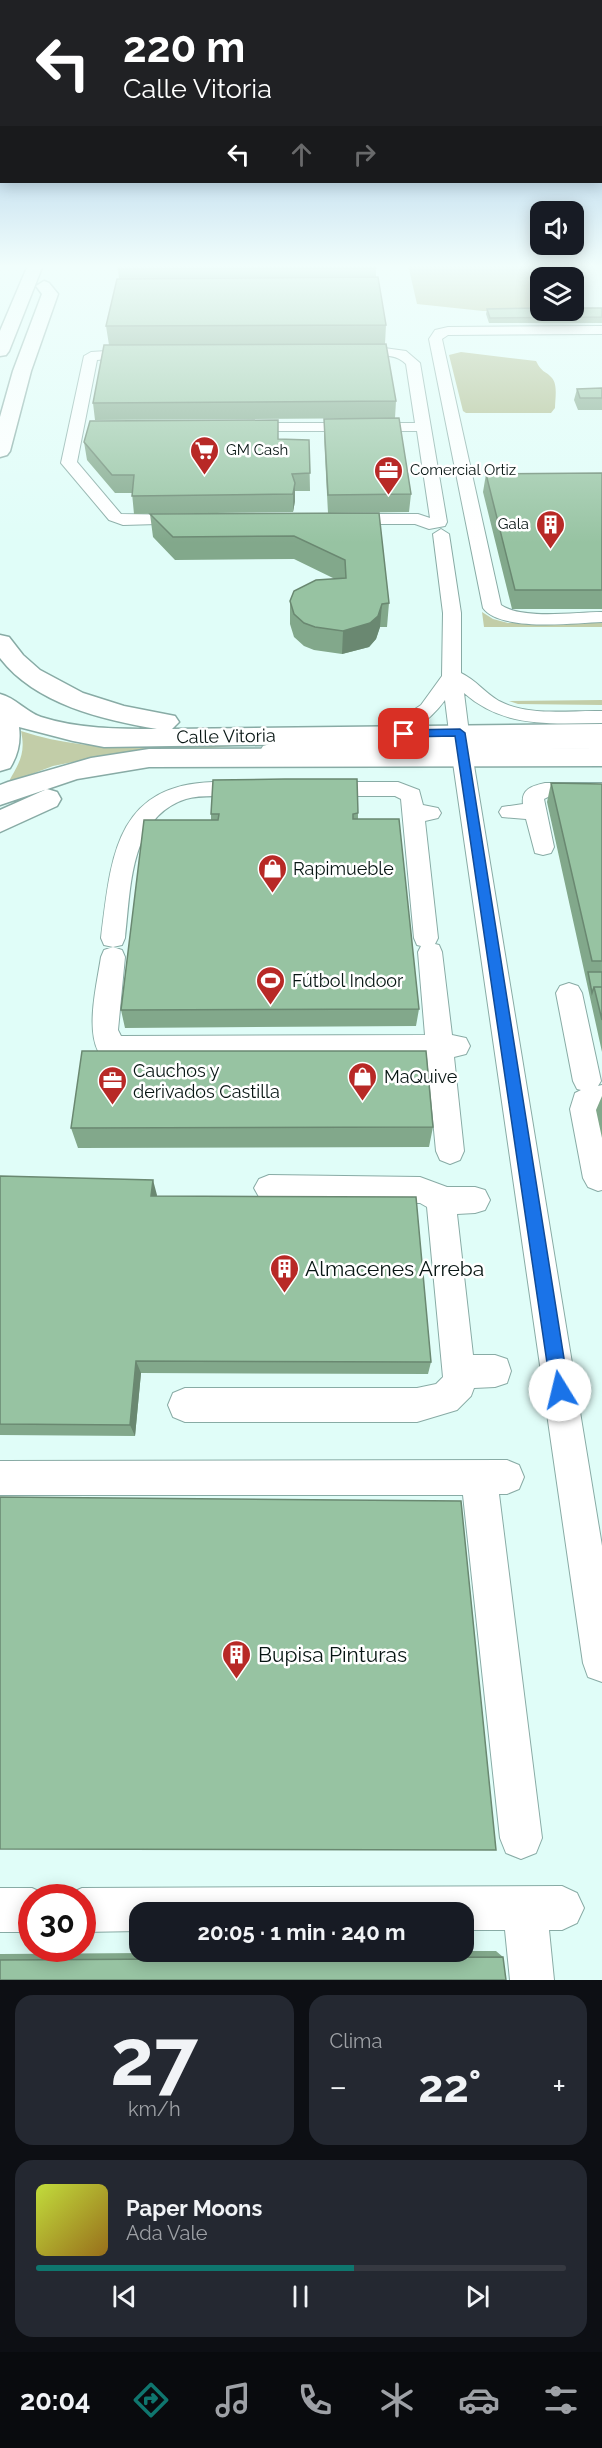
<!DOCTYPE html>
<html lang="es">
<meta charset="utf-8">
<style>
:root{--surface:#171b24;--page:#242831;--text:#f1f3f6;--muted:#9ea1a6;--line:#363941;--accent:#0f766e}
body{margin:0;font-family:Raleway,sans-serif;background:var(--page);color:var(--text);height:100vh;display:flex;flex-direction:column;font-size:22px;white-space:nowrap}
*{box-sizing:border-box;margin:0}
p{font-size:20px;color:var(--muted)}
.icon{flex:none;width:33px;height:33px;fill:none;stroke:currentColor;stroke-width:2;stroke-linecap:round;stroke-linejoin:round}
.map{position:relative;height:1980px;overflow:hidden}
.details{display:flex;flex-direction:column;gap:15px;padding:15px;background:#0d0f14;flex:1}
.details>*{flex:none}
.top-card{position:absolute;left:0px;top:0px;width:603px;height:183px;box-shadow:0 3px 15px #0003;background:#202124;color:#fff;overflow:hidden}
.tools{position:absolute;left:530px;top:201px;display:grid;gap:12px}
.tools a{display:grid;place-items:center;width:54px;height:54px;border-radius:12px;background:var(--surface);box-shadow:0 3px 15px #0003;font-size:30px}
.speed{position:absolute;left:18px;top:1884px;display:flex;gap:12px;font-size:30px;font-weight:700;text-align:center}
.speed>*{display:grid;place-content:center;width:78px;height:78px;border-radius:50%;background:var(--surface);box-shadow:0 3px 15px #0003;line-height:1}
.speed .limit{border:9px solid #d22;background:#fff;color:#111}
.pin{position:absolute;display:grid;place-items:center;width:51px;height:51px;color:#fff;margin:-26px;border-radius:12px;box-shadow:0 3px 9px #0006}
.me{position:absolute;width:66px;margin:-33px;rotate:351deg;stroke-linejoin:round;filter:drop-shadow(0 0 4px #0008)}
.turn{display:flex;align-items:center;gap:21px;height:126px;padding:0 24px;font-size:27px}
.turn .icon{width:78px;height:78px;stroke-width:2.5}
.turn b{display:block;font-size:42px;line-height:51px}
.lanes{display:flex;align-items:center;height:57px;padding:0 24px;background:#0003;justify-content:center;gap:30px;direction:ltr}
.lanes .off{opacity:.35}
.big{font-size:45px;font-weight:700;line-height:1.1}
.details .widget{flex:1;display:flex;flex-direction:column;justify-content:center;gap:9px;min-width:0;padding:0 21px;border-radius:18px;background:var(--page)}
.details .dial{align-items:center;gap:0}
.dial b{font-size:78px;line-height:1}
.song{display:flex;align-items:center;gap:18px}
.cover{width:72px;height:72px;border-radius:9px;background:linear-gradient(135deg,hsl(70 70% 55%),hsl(40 70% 35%))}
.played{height:6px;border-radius:3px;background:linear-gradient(90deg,var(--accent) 60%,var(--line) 60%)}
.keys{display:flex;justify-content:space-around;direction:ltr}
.heat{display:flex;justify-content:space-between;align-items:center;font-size:33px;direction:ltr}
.details .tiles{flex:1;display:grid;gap:15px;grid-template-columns:1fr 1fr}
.widget:last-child{grid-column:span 2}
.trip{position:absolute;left:129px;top:1902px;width:345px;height:60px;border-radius:18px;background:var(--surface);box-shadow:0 3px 15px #0003;font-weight:700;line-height:60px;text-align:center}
.tab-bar{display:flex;height:96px;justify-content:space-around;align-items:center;background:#090b0e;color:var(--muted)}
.tab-bar .icon{width:42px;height:42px}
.tab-bar .on{color:var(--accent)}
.tab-bar b{font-size:27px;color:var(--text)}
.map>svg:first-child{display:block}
</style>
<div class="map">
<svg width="602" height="1980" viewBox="0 0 602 1980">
<rect width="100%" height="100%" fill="#e0fdf8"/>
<path fill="#c2cda8" d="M482 612 493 619 508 623 602 622V627H484Z
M602 700V705L518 704 509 701Z
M21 731C96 756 176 746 254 744L83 760 53 766 8 783C19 763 26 754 21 731Z"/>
<path fill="#adbb8b" d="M408 265H569L564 277 540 278V310L483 311 417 304Z
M461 352 536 361C542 373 546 371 552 378 558 385 555 399 555 408L551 413H466L463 411 449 355Z"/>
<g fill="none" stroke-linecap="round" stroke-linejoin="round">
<defs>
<path id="minor" d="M602 326V334L448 335 442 339 501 605C523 620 575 612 602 612V622C575 623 500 632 483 608L429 339 435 330 448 327Z
M377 347 406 351 420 363 447 522 445 526 429 529 415 524H346L338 519 346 514H418L430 518 417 431H244L237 427 244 423H415L406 364C389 346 360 365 346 352L353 348Z
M137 349 144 353 142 356 97 360 77 462 121 514 187 515 195 520 193 523 123 525 109 520 61 463 84 356 91 352Z
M441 529 449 534 461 613V673C476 680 485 693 499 701 529 717 570 710 602 711V723C551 723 505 729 464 693L470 741 486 736 602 734V748L487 750 473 759 602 1546V1682L588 1677 583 1663 451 749 429 754 270 758 263 756 260 751 263 746 270 744 429 740 444 737 449 732 445 700C432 718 402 745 378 739L375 734 378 729 397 721 421 705 442 676 443 613 433 534Z
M213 782 254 785 257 790 254 795 246 797C227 797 204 794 186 799 129 817 131 889 125 938L122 945 113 947 104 945 101 938C111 860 114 785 213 782Z
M322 782H398L419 790 423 805 438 808 441 813 438 818 425 821 438 938 435 944 439 945 442 952 452 1035 466 1038 470 1046 466 1054 454 1057 464 1151 460 1160 450 1164 440 1160 436 1151 427 1057 121 1058 98 1051C86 1027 97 983 101 957L104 950 113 947 122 950 125 957 118 1030 121 1036 425 1035 418 952 421 946 417 945 414 938 401 799 395 796H322L314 794 311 789 314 784Z
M545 783H602V797H548L544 799 554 847 551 853 543 855 535 853 526 819 502 817 499 812 502 807 523 804C521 789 532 786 545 783Z
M569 983 578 986 582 993 601 1081 598 1086 602 1085V1109L598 1110 602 1128V1190L598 1191 588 1187 583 1178 570 1109 575 1093 581 1090 577 1089 573 1081 556 993 560 986Z
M269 1175 420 1177 447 1187H475L485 1190 490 1200 485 1210 475 1213 457 1214 473 1355H495L507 1359 511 1371 507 1383 495 1387 474 1388 471 1396 457 1410 417 1422H185L173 1417 168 1405 173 1393 185 1388H417L436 1384 443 1377 427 1207 420 1203 269 1201 259 1197 254 1188 259 1179Z
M507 1460 519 1465 524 1477 519 1489 507 1494H499L542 1838 536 1853 521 1859 506 1853 500 1838 463 1495H0V1461Z
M562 1886 577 1893 584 1908 577 1923 562 1930H549L554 1980H510L505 1930H464V1912H140V1931L82 1932V1898H66L67 1895 82 1888Z
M0 1888H32L47 1895 48 1898H32V1932H0Z"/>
<path id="highway" d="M28 265H43L9 351 6 355 0 356V331Z
M44 281 49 283 58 294 31 371 10 451 7 455 0 457V417L13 371 42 294 36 286Z
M0 635 9 637 23 655 40 670 83 693 124 706 175 716 179 722 172 729 602 724V740L104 747 73 741 19 727C21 742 18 755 10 768L0 771V694C16 698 26 712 41 717 79 729 117 729 157 729 103 720 35 704 0 658Z
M602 748V766L149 767 77 779 0 805V785L8 782 91 758 149 749Z
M47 789 57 792 61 799 57 806 0 832V810Z"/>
</defs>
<use href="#minor" stroke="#88aba5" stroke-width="2"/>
<use href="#highway" stroke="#88aba5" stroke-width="3"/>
<use href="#minor" fill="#fff" fill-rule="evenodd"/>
<use href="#highway" fill="#fff" fill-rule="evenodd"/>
</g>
<path fill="#82a88b" d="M376 268V277L386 325 385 344 396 401 395 418 95 420 93 403 109 345 106 326 119 279 118 269Z
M602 308V323H489L486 314 487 309Z
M602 388V410H578L574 400 577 389Z
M324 419 411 494 409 512 328 513 324 437Z
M309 440 310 491H295V501L293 512 134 514 132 493H115L87 460 84 442Z
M602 473V609H512L483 492 486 474Z
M379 513 389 603 387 627H380L376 639 369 647 342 654 314 650 304 646 294 637 290 624V601L335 579 294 559 175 560 153 537 150 514Z
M551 783 602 784V1052L547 802Z
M358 813V819L419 1009 416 1026 125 1028 121 1010 211 820V814Z
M602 1096V1138L596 1110Z
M433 1127 429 1147 78 1148 71 1128Z
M0 1176 157 1196 431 1362 428 1374 141 1373 135 1436 0 1435Z
M464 1951H496L503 1957 0 1980V1954Z"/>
<path fill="#6a8871" d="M295 483V501L293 512V494Z
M382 604 380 627 376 639 369 647 342 654 343 631Z
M153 1180 157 1195 155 1211 151 1196Z
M136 1361 141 1373 135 1436 130 1425Z"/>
<path fill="#97c3a2" stroke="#6a8871" stroke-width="1.5" d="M119 265H376V268L118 269Z
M378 277 386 325 106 326 117 279Z
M540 308V310H573V308H602V317L490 318 487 309Z
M386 344 396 401 93 403 104 345Z
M602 388V398H580L577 389Z
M399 418 411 494 328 495 324 419Z
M278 420V439L309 440 310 473 292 474 295 483 293 494 132 496 134 475H112L84 442 90 421Z
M602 473V590H515L486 474Z
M379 513 389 603 382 604 378 616 370 623 343 631 315 627 304 623 294 614 290 601 294 591 316 580 346 578 345 560 294 536 173 537 150 514Z
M285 779H357L358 813 353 814V819H399L419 1009 121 1010 144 820H218L219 814H211L213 780Z
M551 783 602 784V961H592Z
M588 972H602V987H594L592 993Z
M594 987H602V1020Z
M82 1051H426L433 1127 71 1128Z
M0 1176 153 1180 151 1196 416 1197 431 1362 136 1361 130 1425 0 1424Z
M0 1497 461 1501 496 1850 0 1849Z
M503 1957 506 1980H0V1960Z"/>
<linearGradient id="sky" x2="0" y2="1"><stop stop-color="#7cadda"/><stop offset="0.49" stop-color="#f1fefc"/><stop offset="1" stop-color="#f1fefc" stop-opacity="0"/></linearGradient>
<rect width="602" height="543" fill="url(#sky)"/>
<path fill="#1a73e8" stroke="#114b97" stroke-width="1.5" d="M460 729 465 733 569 1390 566 1396 560 1398 554 1396 551 1390 455 736 404 737 398 734 404 730Z"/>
<defs>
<symbol id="supermarket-pin" viewBox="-11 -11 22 30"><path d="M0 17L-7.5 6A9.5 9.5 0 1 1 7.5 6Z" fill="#b82926" stroke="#fff"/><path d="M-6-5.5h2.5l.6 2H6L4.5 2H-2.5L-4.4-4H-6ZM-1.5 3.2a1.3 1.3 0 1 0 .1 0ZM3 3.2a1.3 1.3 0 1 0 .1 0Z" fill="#fff"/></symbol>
<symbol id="office-pin" viewBox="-11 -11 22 30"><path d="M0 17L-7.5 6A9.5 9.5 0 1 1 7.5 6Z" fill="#b82926" stroke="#fff"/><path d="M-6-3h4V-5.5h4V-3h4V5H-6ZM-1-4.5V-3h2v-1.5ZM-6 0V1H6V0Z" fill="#fff"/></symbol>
<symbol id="building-pin" viewBox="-11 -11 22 30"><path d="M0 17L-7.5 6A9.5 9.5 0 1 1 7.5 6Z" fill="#b82926" stroke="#fff"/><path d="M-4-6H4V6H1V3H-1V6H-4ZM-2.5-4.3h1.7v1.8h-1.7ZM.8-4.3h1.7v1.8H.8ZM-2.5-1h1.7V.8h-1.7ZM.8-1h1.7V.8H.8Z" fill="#fff"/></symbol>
<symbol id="shop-pin" viewBox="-11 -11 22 30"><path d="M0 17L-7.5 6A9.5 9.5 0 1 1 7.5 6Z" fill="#b82926" stroke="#fff"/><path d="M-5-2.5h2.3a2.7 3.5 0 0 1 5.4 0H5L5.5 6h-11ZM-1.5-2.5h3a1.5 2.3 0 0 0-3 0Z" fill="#fff"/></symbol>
<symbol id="stadium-pin" viewBox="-11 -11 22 30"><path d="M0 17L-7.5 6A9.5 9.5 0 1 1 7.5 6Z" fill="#b82926" stroke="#fff"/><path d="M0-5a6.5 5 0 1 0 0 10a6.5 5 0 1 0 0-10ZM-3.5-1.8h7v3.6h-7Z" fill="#fff"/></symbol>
</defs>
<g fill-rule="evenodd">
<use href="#supermarket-pin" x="188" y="434" width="33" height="45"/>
<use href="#office-pin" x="372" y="454" width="33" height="45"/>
<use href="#building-pin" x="534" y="508" width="33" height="45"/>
<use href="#shop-pin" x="256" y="852" width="33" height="45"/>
<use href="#stadium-pin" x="254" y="964" width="33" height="45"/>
<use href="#shop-pin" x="346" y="1060" width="33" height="45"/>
<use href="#office-pin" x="96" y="1064" width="33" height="45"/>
<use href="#building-pin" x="268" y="1252" width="33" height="45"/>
<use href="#building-pin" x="220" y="1638" width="33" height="45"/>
</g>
<g text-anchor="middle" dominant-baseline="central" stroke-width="5" stroke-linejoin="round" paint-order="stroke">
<g font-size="15" fill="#071513" stroke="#fff" text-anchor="start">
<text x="226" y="450">GM Cash</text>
<text x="410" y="470">Comercial Ortiz</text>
<text x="529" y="524" text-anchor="end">Gala</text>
</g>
<g font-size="18" fill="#071513" stroke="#fff">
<text transform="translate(226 736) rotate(-1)">Calle Vitoria</text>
</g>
<g font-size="18" fill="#071513" stroke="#fff" text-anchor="start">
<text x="293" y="868">Rapimueble</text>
<text x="292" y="980">Fútbol Indoor</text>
<text x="133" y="1070">Cauchos y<tspan x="133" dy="21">derivados Castilla</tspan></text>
<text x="384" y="1076">MaQuive</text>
</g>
<g font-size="21" fill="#071513" stroke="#fff" text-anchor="start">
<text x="305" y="1268">Almacenes Arreba</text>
<text x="258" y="1654">Bupisa Pinturas</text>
</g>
</g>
</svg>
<div class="tools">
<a><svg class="icon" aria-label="sound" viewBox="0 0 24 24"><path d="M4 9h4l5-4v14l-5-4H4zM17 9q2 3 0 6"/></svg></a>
<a><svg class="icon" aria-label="layers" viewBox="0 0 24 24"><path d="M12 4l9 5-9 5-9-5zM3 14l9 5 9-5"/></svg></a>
</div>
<div class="speed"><div class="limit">30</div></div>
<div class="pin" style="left:404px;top:734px;background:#d93025"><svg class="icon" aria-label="arrive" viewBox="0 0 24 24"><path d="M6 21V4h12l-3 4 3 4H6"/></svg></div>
<svg class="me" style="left:560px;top:1390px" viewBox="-20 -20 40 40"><circle r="19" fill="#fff"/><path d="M0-13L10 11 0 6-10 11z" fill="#1a73e8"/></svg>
<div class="trip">20:05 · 1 min · 240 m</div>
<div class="top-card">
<div class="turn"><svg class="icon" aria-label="left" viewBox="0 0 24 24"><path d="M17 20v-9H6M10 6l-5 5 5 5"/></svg><div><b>220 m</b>Calle Vitoria</div></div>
<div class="lanes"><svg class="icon" aria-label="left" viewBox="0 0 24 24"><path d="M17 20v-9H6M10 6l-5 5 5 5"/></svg><svg class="icon off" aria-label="ahead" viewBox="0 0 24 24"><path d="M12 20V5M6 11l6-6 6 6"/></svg><svg class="icon off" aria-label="right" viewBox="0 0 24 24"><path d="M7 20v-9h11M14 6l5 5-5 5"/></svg></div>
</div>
</div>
<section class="details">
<div class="tiles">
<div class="widget dial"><b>27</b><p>km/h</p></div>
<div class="widget"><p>Clima</p>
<div class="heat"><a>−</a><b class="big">22°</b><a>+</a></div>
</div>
<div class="widget">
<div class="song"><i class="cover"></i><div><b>Paper Moons</b><p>Ada Vale</p></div></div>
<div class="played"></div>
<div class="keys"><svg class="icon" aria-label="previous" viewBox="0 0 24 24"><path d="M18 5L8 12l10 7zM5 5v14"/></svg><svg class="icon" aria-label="pause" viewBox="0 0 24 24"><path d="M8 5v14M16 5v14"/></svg><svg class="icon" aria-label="next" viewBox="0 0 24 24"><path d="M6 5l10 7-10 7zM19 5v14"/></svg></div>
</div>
</div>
</section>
<nav class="tab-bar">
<b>20:04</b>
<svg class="icon on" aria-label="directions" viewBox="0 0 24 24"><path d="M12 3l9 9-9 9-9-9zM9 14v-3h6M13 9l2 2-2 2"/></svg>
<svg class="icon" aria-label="music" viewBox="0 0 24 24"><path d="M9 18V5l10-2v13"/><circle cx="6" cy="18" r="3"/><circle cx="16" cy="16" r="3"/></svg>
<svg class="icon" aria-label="phone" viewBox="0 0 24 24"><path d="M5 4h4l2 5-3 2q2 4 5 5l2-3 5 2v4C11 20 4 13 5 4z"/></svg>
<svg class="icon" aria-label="climate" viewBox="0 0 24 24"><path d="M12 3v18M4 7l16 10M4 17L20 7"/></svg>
<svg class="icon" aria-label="car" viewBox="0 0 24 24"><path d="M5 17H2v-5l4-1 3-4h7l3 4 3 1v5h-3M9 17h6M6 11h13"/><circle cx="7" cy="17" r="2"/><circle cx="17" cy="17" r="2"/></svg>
<svg class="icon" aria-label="filters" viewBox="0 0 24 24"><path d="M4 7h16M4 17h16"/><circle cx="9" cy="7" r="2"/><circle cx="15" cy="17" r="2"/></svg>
</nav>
